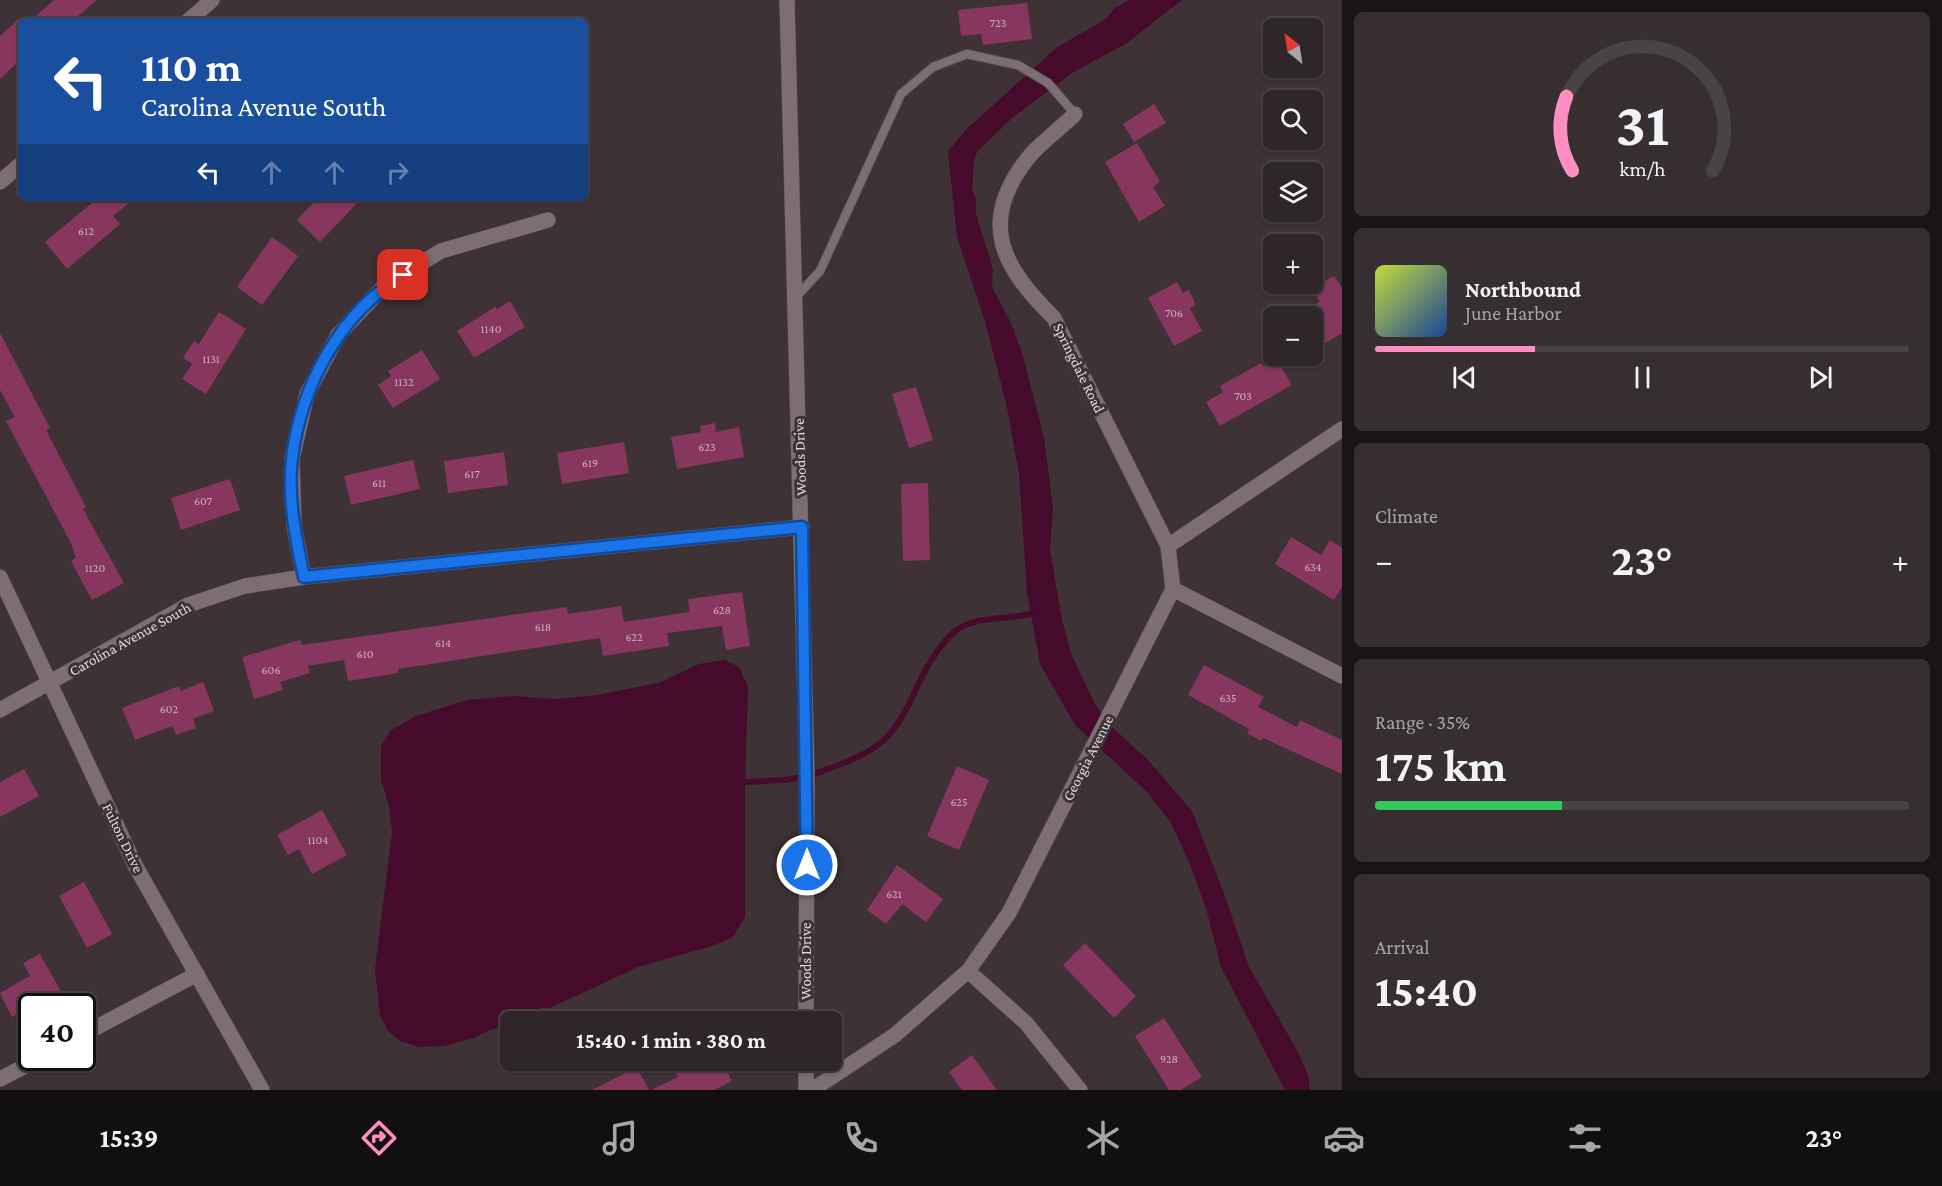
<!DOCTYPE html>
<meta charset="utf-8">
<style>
:root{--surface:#2e2628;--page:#362e30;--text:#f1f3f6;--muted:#a7a5a8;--line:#494345;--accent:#fd8ebf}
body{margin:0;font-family:"Crimson Pro",serif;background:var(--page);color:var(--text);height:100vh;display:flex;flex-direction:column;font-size:22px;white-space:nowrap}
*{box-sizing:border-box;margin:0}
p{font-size:20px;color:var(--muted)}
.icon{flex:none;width:33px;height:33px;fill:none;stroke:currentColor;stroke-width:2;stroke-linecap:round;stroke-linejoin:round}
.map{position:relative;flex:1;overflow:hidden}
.drawer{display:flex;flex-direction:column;gap:12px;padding:12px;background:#191516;width:600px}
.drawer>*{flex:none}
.banner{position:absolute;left:18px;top:18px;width:570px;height:183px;border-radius:9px;box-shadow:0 2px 4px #0004,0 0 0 2px var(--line);background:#1a4fa0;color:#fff;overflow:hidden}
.needle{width:39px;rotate:330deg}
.controls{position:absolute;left:1263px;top:18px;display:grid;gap:12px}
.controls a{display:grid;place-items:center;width:60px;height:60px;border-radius:9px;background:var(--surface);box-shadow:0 2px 4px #0004,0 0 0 2px var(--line);font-size:30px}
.speed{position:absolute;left:18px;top:993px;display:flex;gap:12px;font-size:30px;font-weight:700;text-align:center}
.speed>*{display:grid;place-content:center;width:78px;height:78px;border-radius:50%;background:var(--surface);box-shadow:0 2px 4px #0004,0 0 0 2px var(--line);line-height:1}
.speed .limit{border:3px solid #111;border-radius:9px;background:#fff;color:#111}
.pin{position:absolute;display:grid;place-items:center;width:51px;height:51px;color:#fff;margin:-26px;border-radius:12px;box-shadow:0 3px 9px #0006}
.me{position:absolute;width:66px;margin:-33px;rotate:0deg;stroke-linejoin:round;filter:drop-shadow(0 0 4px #0008)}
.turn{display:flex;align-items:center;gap:21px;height:126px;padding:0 24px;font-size:27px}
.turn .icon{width:78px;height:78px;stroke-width:2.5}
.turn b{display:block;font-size:42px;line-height:51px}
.lanes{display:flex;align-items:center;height:57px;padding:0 24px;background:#0003;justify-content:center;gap:30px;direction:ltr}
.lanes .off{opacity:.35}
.big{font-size:45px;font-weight:700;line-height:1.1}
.drawer .widget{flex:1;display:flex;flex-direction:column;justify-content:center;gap:9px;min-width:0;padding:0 21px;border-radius:9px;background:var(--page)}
.drawer .dial{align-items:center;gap:0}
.dial svg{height:156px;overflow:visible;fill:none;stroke:var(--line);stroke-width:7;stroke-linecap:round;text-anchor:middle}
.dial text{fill:var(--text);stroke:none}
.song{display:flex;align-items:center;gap:18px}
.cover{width:72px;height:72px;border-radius:9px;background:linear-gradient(135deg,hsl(70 70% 55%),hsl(220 70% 35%))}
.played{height:6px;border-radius:3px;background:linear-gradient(90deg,var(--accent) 30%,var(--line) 30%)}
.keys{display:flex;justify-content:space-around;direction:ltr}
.heat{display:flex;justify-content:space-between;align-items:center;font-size:33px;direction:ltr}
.charge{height:9px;border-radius:4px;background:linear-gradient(90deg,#34c759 35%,var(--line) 0)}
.trip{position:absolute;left:500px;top:1011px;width:342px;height:60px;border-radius:9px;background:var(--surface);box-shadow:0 2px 4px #0004,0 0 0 2px var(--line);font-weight:700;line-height:60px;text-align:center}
.tabs{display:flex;height:96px;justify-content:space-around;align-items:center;background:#120f10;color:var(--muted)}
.tabs .icon{width:42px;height:42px}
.tabs .on{color:var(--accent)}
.tabs b{font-size:27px;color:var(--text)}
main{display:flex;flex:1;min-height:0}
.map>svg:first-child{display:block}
</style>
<main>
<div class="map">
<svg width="1342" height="1090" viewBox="0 0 1342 1090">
<rect width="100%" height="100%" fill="#3e3236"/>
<path fill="#460a2a" d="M1129 0H1182L1127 43 1072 73 1012 118 977 152 974 161 972 190 976 199V214L993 269 992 287 1011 323 1022 352 1044 438 1053 509 1050 549 1062 620 1072 656 1096 706 1113 728 1149 761 1192 811 1225 896 1249 967 1297 1050 1308 1075 1310 1090H1285L1221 967 1207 912 1190 864 1171 823 1148 793 1075 725 1040 664 1027 593 1019 474 1007 407 985 321 957 237 948 151 967 129 1056 48 1106 19 1115 8Z
M725 660 739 667 748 687 745 782V917L733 937 712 946 638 967 550 1008H542L473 1038 444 1046 419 1047 400 1041 388 1031 380 1016 375 970 392 832 389 806 381 780V746L390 731 416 716 467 700 513 696 556 699 597 695 658 683 699 664Z"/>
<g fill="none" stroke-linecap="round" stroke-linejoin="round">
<path stroke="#460a2a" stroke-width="6" d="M738 783C753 781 768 781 784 780 802 778 819 773 836 766 879 750 893 738 913 696 922 675 939 642 958 629 982 614 1012 621 1037 612"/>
</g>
<path fill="#87365d" d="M54 0H97L72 21H30Z
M1027 3 1032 39 983 45 981 34 961 36 958 10Z
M21 17V59L0 79V36Z
M1154 104 1166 123 1134 142 1123 124Z
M1137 143 1160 182 1153 187 1165 206 1139 222 1105 162Z
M98 198H135L113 216 120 224 67 269 45 242Z
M318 198H362L320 242 297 220Z
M272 237 298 256 262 305 237 287Z
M1334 276 1342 288V333L1312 351V306L1320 302 1312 289Z
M1177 282 1183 293 1189 290 1196 305 1190 308 1202 331 1174 346 1148 298Z
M510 301 525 327 474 358 457 331 495 307 497 309Z
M219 312 246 329 206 394 182 379 192 364 183 358 194 341 199 344Z
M0 333 50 428 46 430 86 507 83 509 124 583 92 600 71 561 76 558 71 543 6 421 15 417 0 390Z
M422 350 440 379 393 408 378 385 391 376 388 371Z
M1277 360 1292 385 1220 426 1206 402 1223 392 1220 386 1261 363 1264 367Z
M916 387 933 440 909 448 892 394Z
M715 423 716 432 739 427 744 457 677 469 671 437 701 432 700 426Z
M624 442 629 473 562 484 557 453Z
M504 452 508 485 448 493 444 461Z
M413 460 420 489 351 505 344 476Z
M230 479 240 510 181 530 171 498Z
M928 483 930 560 903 561 901 484Z
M1291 537 1321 555 1330 540 1342 548V587L1334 600 1275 564Z
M742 592 750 646 726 650 722 626 667 633 669 646 603 656 600 638 398 669V673L348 681 344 660 308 666 310 673 280 682 283 690 254 699 242 657 300 640 302 645 567 607 568 614 621 606 624 622 690 612 688 599Z
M1204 665 1264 697 1258 707 1297 727 1300 720 1342 740V774L1263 738 1261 741 1247 733 1249 729 1188 695Z
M203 682 214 711 193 719 196 728 176 735 172 726 135 740 122 708 179 686 181 691Z
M957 766 989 780 959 850 927 836Z
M24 769 39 796 0 817V782Z
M322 810 347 855 312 874 299 849 288 855 277 835Z
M897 865 943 899 926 922 902 904 886 924 867 910Z
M84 882 112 934 87 948 59 896Z
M1085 943 1136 996 1114 1018 1063 965Z
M40 954 60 990 12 1017 0 993 30 976 23 963Z
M1164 1018 1202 1077 1181 1090H1169L1135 1036Z
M972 1055 997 1090H962L949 1072Z
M693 1060H722L732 1081 714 1090H651L678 1077 674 1070Z
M637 1067 649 1090H592Z"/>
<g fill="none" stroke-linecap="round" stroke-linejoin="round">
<defs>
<path id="service" d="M796 297 820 271 901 94 933 67 967 54 1018 65 1048 83 1075 114"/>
<path id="minor" d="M188 21 212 0
M1075 114C1060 129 1041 142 1028 158 977 222 1002 267 1054 318L1168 546
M0 182 21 164
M0 577 136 867 262 1090
M304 577 294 526 292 459 307 394 338 335 384 286 441 251 548 220
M1173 589 1342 676
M0 710 188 605 245 586 304 577 802 527
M968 971 1026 1023 1080 1090
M82 1035 197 974
M0 1079 41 1058
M812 1090 895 1035 968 971 1009 913 1173 589 1168 546 1342 429"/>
<path id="tertiary" d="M787 0 807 776 806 1022
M806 1090V1060"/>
</defs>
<use href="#service" stroke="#5a4f53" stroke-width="10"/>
<use href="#minor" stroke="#5a4f53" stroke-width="16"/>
<use href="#tertiary" stroke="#5a4f53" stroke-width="16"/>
<use href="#service" stroke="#7c6e73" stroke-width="8"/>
<use href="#minor" stroke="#7c6e73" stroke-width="15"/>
<use href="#tertiary" stroke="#7c6e73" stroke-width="15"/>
</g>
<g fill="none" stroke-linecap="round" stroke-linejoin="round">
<defs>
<path id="route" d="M403 275C340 313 301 386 292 458 287 496 296 539 304 577L802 527 807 865"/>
</defs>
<use href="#route" stroke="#114b97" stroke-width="15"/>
<use href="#route" stroke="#1a73e8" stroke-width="10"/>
</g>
<g text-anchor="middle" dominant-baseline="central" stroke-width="6" stroke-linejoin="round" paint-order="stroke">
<g font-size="12" fill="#cab0bc">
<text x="998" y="23">723</text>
<text x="86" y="231">612</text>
<text x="1174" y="313">706</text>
<text x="491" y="329">1140</text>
<text x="211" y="359">1131</text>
<text x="404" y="382">1132</text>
<text x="1243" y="396">703</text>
<text x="707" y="447">623</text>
<text x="590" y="463">619</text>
<text x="472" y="474">617</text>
<text x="379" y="483">611</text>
<text x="203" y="501">607</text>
<text x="1313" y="567">634</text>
<text x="95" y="568">1120</text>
<text x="722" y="610">628</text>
<text x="543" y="627">618</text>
<text x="634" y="637">622</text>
<text x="443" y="643">614</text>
<text x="365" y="654">610</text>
<text x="271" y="670">606</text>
<text x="1228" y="698">635</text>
<text x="169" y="709">602</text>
<text x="959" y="802">625</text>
<text x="318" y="840">1104</text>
<text x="894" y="894">621</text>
<text x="1169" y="1059">928</text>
</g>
<g font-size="15" fill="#e1d9dc" stroke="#3e3236">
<text transform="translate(1079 368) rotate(64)">Springdale Road</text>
<text transform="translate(800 457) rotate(-92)">Woods Drive</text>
<text transform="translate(130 639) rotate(-29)">Carolina Avenue South</text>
<text transform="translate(1088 758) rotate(-63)">Georgia Avenue</text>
<text transform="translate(123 838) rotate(64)">Fulton Drive</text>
<text transform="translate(806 961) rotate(-90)">Woods Drive</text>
</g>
</g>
</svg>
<div class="controls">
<a><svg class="needle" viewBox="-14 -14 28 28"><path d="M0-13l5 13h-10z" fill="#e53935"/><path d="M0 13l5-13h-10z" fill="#a7a5a8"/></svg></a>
<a><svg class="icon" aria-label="search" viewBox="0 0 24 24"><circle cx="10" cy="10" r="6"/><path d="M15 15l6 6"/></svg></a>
<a><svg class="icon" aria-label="layers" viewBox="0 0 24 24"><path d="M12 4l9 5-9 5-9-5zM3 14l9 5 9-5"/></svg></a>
<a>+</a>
<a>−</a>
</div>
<div class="speed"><div class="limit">40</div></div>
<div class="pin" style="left:403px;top:275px;background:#d93025"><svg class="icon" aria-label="arrive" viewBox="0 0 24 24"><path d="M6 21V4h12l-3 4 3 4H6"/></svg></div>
<svg class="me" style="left:807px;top:865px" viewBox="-20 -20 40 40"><circle r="17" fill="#1a73e8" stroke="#fff" stroke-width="3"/><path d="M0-11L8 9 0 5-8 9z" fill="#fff"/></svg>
<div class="trip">15:40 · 1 min · 380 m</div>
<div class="banner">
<div class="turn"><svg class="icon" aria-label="left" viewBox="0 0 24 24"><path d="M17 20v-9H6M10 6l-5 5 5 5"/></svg><div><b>110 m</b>Carolina Avenue South</div></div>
<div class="lanes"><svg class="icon" aria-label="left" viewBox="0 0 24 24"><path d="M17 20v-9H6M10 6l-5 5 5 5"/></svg><svg class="icon off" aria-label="ahead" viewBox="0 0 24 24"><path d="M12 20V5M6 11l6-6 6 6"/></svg><svg class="icon off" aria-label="ahead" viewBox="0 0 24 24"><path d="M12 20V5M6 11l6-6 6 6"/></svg><svg class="icon off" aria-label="right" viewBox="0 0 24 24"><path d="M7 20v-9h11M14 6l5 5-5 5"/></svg></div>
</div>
</div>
<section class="drawer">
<div class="widget dial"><svg viewBox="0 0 100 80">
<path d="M14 69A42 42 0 1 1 86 69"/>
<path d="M14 69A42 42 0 0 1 11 31" stroke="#fd8ebf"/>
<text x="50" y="56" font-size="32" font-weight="700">31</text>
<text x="50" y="72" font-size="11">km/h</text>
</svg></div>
<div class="widget">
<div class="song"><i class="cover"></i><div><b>Northbound</b><p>June Harbor</p></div></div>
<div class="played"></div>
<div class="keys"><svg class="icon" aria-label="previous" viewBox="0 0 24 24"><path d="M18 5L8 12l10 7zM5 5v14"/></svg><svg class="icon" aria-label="pause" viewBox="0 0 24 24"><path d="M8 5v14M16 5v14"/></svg><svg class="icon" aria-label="next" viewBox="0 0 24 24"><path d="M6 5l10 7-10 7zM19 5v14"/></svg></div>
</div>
<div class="widget"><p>Climate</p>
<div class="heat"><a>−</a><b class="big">23°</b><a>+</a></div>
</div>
<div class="widget"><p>Range · 35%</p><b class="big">175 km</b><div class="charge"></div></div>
<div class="widget"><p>Arrival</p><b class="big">15:40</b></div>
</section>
</main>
<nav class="tabs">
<b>15:39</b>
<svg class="icon on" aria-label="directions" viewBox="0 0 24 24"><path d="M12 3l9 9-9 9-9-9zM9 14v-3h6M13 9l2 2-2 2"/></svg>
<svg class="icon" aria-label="music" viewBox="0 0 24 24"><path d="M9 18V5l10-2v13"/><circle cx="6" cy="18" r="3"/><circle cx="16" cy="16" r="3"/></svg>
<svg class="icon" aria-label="phone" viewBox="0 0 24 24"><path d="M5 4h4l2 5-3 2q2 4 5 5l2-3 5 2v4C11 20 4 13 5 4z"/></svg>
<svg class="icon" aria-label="climate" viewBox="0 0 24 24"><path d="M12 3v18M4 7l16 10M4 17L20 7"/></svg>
<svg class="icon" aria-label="car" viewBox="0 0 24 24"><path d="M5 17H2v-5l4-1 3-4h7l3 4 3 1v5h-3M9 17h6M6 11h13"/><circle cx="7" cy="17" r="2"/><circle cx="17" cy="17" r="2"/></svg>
<svg class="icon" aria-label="filters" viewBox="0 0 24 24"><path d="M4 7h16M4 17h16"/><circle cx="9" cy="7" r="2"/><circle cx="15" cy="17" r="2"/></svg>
<b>23°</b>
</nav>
